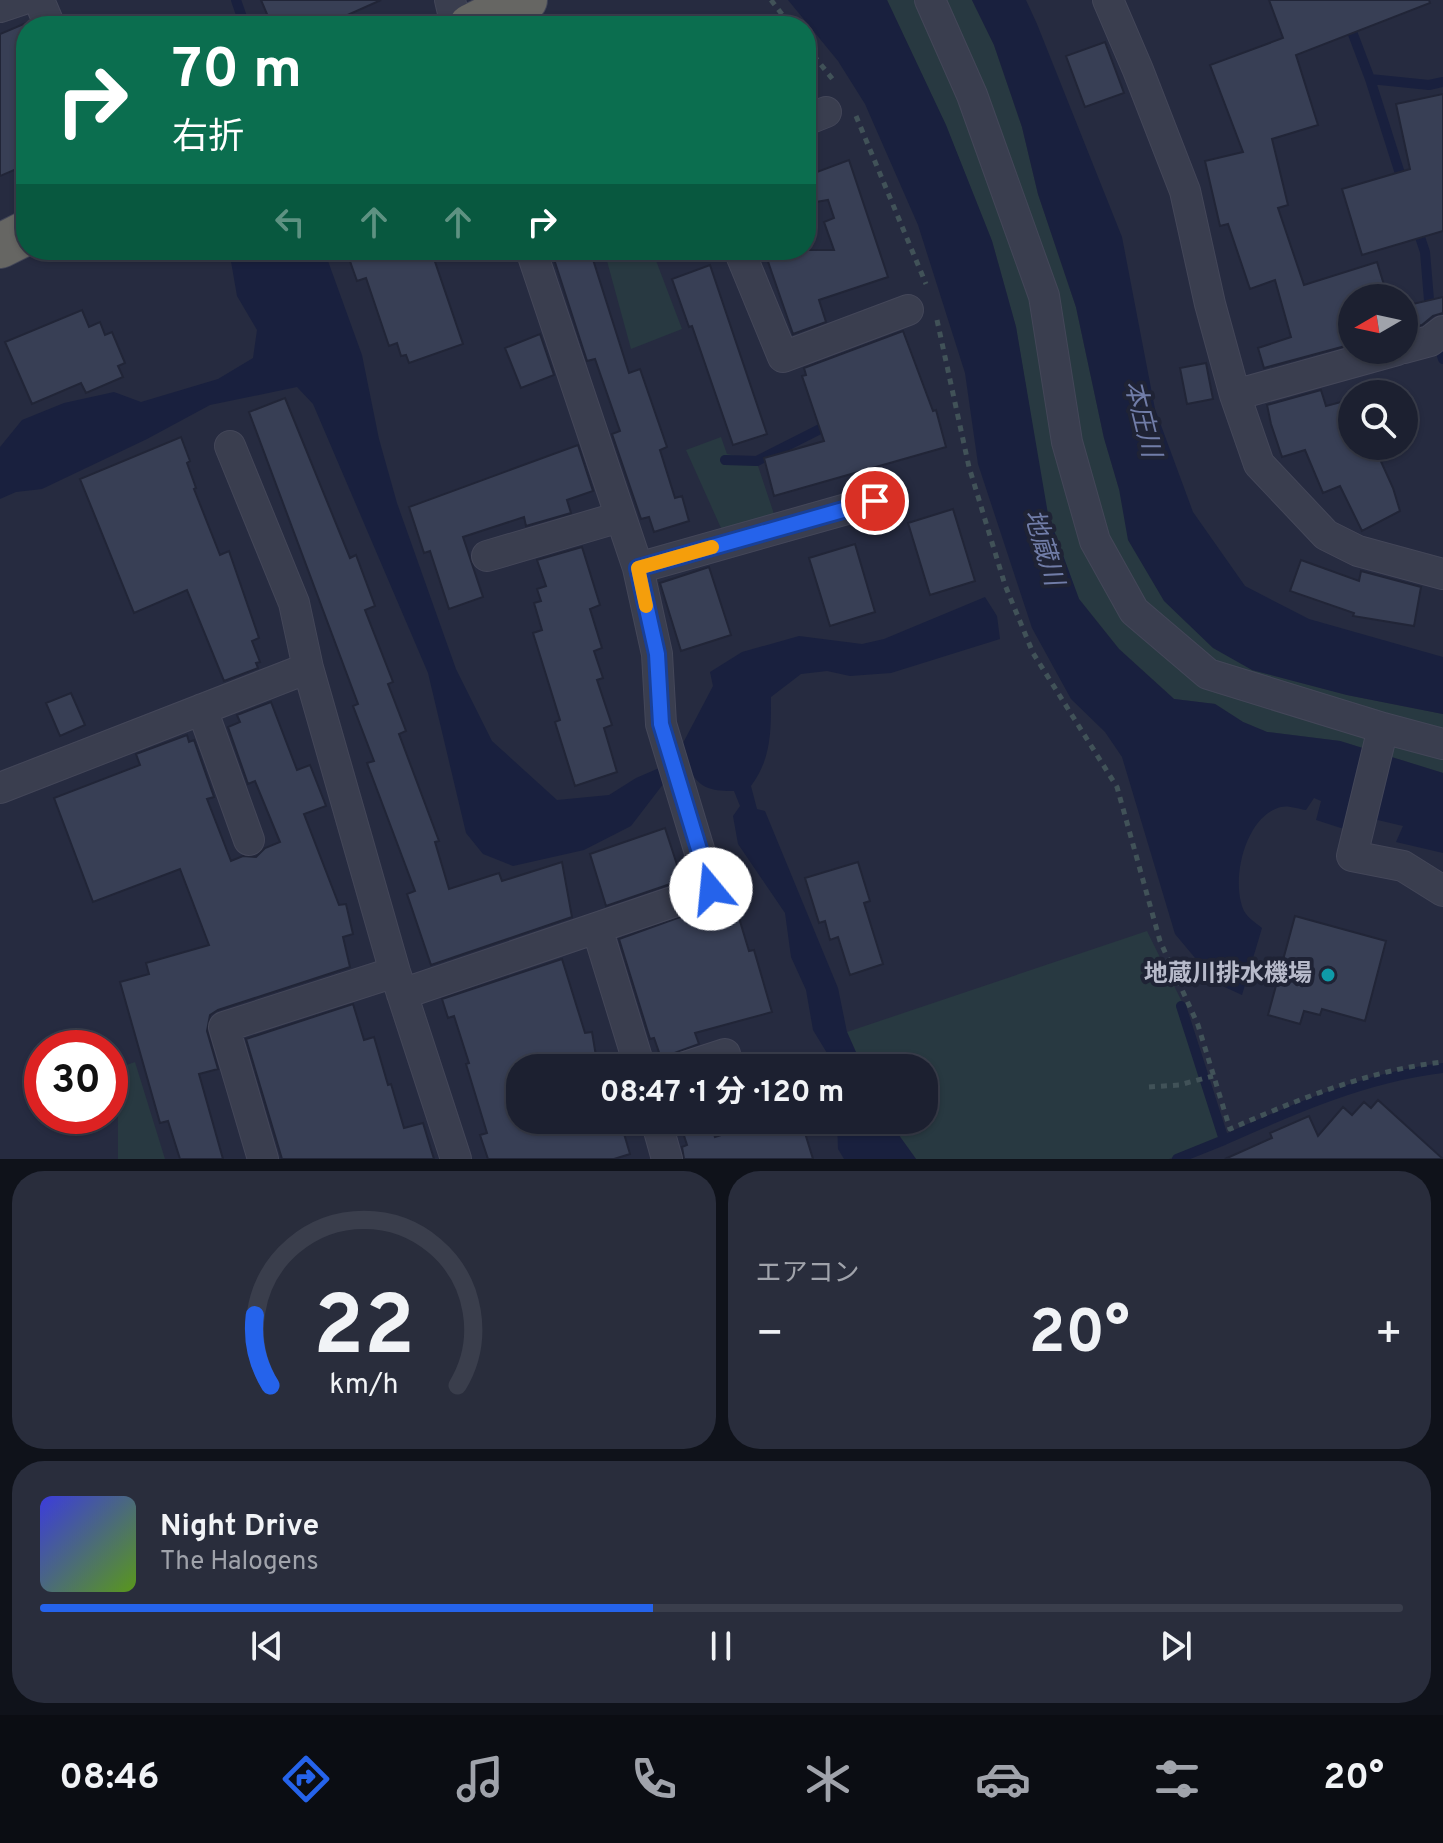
<!DOCTYPE html>
<html lang="ja">
<meta charset="utf-8">
<style>
:root{--surface:#1c2030;--page:#292d3c;--text:#f1f3f6;--muted:#a0a3ab;--line:#3a3e4c;--accent:#2563eb}
body{margin:0;font-family:Overpass,"Noto Sans JP",sans-serif;background:var(--page);color:var(--text);height:100vh;display:flex;flex-direction:column;font-size:30px;white-space:nowrap}
*{box-sizing:border-box;margin:0}
p{font-size:26px;color:var(--muted)}
.icon{flex:none;width:44px;height:44px;fill:none;stroke:currentColor;stroke-width:2;stroke-linecap:round;stroke-linejoin:round}
.map{position:relative;height:1159px;overflow:hidden}
.side{display:flex;flex-direction:column;gap:12px;padding:12px;background:#0f121a;flex:1}
.side>*{flex:none}
.guide{position:absolute;left:16px;top:16px;width:800px;height:244px;border-radius:32px;box-shadow:0 2px 6px #0004,0 0 0 2px var(--line);background:#0b6e4f;color:#fff;overflow:hidden}
.needle{width:52px;rotate:261deg}
.fabs{position:absolute;left:1338px;top:284px;display:grid;gap:16px}
.fabs a{display:grid;place-items:center;width:80px;height:80px;border-radius:50%;background:var(--surface);box-shadow:0 2px 6px #0004,0 0 0 2px var(--line);font-size:40px}
.speed{position:absolute;left:24px;top:1030px;display:flex;gap:16px;font-size:40px;font-weight:700;text-align:center}
.speed>*{display:grid;place-content:center;width:104px;height:104px;border-radius:50%;background:var(--surface);box-shadow:0 2px 6px #0004,0 0 0 2px var(--line);line-height:1}
.speed .limit{border:12px solid #d22;background:#fff;color:#111}
.pin{position:absolute;display:grid;place-items:center;width:68px;height:68px;color:#fff;margin:-34px;border:4px solid #fff;border-radius:50%;box-shadow:0 2px 8px #0007}
.me{position:absolute;width:88px;margin:-44px;rotate:343deg;stroke-linejoin:round;filter:drop-shadow(0 0 6px #0008)}
.turn{display:flex;align-items:center;gap:28px;height:168px;padding:0 24px;font-size:36px}
.turn .icon{width:104px;height:104px;stroke-width:2.5}
.turn b{display:block;font-size:56px;line-height:68px}
.lanes{display:flex;align-items:center;height:76px;padding:0 24px;background:#0003;justify-content:center;gap:40px;direction:ltr}
.lanes .off{opacity:.35}
.big{font-size:60px;font-weight:700;line-height:1.1}
.side .card{flex:1;display:flex;flex-direction:column;justify-content:center;gap:12px;min-width:0;padding:0 28px;border-radius:32px;background:var(--page)}
.side .dial{align-items:center;gap:0}
.dial svg{height:208px;overflow:visible;fill:none;stroke:var(--line);stroke-width:7;stroke-linecap:round;text-anchor:middle}
.dial text{fill:var(--text);stroke:none}
.song{display:flex;align-items:center;gap:24px}
.cover{width:96px;height:96px;border-radius:12px;background:linear-gradient(135deg,hsl(240 70% 55%),hsl(90 70% 35%))}
.played{height:8px;border-radius:4px;background:linear-gradient(90deg,var(--accent) 45%,var(--line) 45%)}
.keys{display:flex;justify-content:space-around;direction:ltr}
.heat{display:flex;justify-content:space-between;align-items:center;font-size:44px;direction:ltr}
.side .tiles{flex:1;display:grid;gap:12px;grid-template-columns:1fr 1fr}
.card:last-child{grid-column:span 2}
.trip{position:absolute;left:506px;top:1054px;width:432px;height:80px;border-radius:32px;background:var(--surface);box-shadow:0 2px 6px #0004,0 0 0 2px var(--line);font-weight:700;line-height:80px;text-align:center}
.tabs{display:flex;height:128px;justify-content:space-around;align-items:center;background:#0b0d13;color:var(--muted)}
.tabs .icon{width:56px;height:56px}
.tabs .current{color:var(--accent)}
.tabs b{font-size:36px;color:var(--text)}
.map>svg:first-child{display:block}
</style>
<div class="map">
<svg width="1443" height="1159" viewBox="0 0 1443 1159">
<rect width="100%" height="100%" fill="#262b40"/>
<path fill="#283941" d="M887 0H972L994 45 1022 127 1038 194 1076 307 1104 438 1119 489 1252 670 1347 695 1443 714V773L1340 741 1267 732 1243 722 1215 704 1174 699 1119 649 1079 599 1047 514 1016 327 992 241 946 126Z
M604 250H652L682 329 631 349Z
M721 437 727 454 756 460 777 523 725 537 686 450Z
M1147 931 1185 1008 1225 1135 1169 1159H916L888 1120H924V1068H863L847 1032Z
M135 1062 165 1159H118V1068Z"/>
<path fill="#19203e" d="M788 0H887L946 125 992 241 1016 327 1048 514 1079 599 1119 649 1174 699 1215 704 1243 722 1267 732 1340 741 1443 773V853L1396 842 1403 826 1348 813 1344 829 1316 820 1321 801 1314 798 1306 810C1299 809 1288 805 1281 807 1245 816 1230 881 1244 911 1248 918 1256 923 1262 928L1242 995 1216 983 1175 934 1122 757 1105 732 1071 699 1032 628 978 464 965 373 918 225 865 104 838 61Z
M972 0H1026L1037 24 1122 237 1155 409 1193 512 1245 586 1309 619 1443 657V714L1347 695 1252 670 1213 648 1164 601 1128 540 1119 489 1104 438 1076 307 1038 194 1022 127 994 45Z
M229 250H324L362 355 379 439 397 503 456 669 492 741 557 800 609 795 636 778 687 756 683 743 713 686 710 672 742 652 799 636 862 644 884 639 985 597 997 616 1000 639 891 673 850 676 827 671 801 674 771 697C771 729 772 758 751 786L757 809 765 811 838 988 847 1032 863 1068H831L827 1053 813 1030 806 990 791 957 785 913 738 844 733 816 740 806 734 791C715 791 701 790 691 772L664 783 631 826 584 850 513 866 483 854 466 833 428 673 313 404 297 387 210 405 147 439 42 489 16 492 0 499V447L22 420 64 403 114 392 141 402 218 379 253 358 257 330 237 296Z
M837 1120H888L916 1159H844L838 1149Z"/>
<g fill="none" stroke-linecap="round" stroke-linejoin="round">
<path stroke="#19203e" stroke-width="10" d="M236 0 245 26
M1340 0 1370 79 1403 183
M1370 79 1429 85 1443 82
M1416 225 1425 252 1430 312
M1437 339 1443 359
M725 460 757 461 830 424
M1224 1140C1293 1109 1366 1077 1443 1068
M1177 1159 1224 1140 1181 1006"/>
</g>
<path fill="#383f55" stroke="#212537" stroke-width="2" d="M261 0H381L323 26H272Z
M1269 0H1429L1430 3 1296 55 1318 125 1272 139 1288 205 1278 208 1304 285 1377 262 1388 298H1352V313L1340 317 1349 345 1264 368 1258 348 1291 337 1275 280 1250 289 1228 224 1220 226 1205 161 1243 152 1210 65 1283 38Z
M26 23V165L0 176V34Z
M1105 42 1124 93 1085 107 1066 56Z
M1443 94V231L1362 255 1342 189 1410 169 1396 104Z
M849 160 888 277 819 300 826 322 793 334 764 250H834L824 222 834 218 828 200 816 202 806 176Z
M346 250H431L463 344 409 363 406 355 401 356 397 343 389 346 366 278 357 281Z
M551 250H590L629 373 640 369 667 447 660 450 675 498 682 496 689 521 654 532 649 517 641 519 612 434 620 431 595 359 587 361Z
M710 265 767 434 733 445 692 326 689 327 672 279Z
M1443 297V313L1433 316 1422 325 1404 329V306Z
M82 310 89 327 100 322 105 335 112 332 125 363 118 366 123 377 86 393 81 383 32 404 5 342Z
M903 331 933 411 936 410 946 447 774 496 764 458 824 441 802 376 806 375 804 368Z
M540 334 554 375 521 388 505 348Z
M1206 363 1213 399 1187 404 1180 368Z
M1321 390 1326 406 1352 399V446H1374L1393 488 1400 511 1362 531 1340 486 1323 493 1305 450 1282 457 1271 424 1267 405Z
M285 398 350 558 356 555 375 606 365 610 393 682 388 684 406 731 399 734 439 841 435 842 449 889 499 873 502 881 562 862 572 917 431 965 407 894 415 891 367 763 374 761 353 706 358 704 249 412Z
M181 437 190 461 187 463 196 488 194 489 220 555 229 551 259 638 252 641 260 662 256 663 258 668 224 681 187 590 134 613 80 479Z
M578 445 593 491 567 500 571 513 526 526 524 517 463 537 483 597 449 609 430 551 424 553 409 507Z
M953 509 975 581 930 595 908 523Z
M855 544 875 612 830 626 809 558Z
M582 547 600 605 590 609 602 648 594 651 603 678 597 680 612 725 604 728 617 772 575 786 555 722 560 720 533 633 542 630 534 603 541 601 537 589 546 586 537 560Z
M1301 560 1359 581 1361 571 1421 587 1414 626 1353 616 1354 613 1290 591Z
M709 567 731 635 681 651 660 583Z
M71 693 85 725 60 736 46 703Z
M271 702 297 770 310 765 326 806 304 814 339 905 346 904 353 934 343 937 350 967 218 1010 210 1015 207 1031 218 1069 199 1074 223 1159H180L168 1121 160 1123 120 982 149 974 146 963 209 945 180 869 93 902 54 798 140 765 136 754 187 735 189 742 194 740 214 797 207 799 231 861 243 856 256 857 265 848 280 842 255 781 248 784 228 727 240 722 237 715Z
M665 828 682 880 606 906 590 854Z
M858 862 870 901 864 903 883 964 850 975 838 937 830 940 825 921 819 923 805 878Z
M733 898 749 951 754 950 772 1012 695 1033 699 1044 661 1058 654 1038 650 1039 619 939Z
M1295 916 1386 941 1365 1021 1322 1009 1320 1015 1304 1011 1300 1024 1268 1015Z
M562 959 585 1033 592 1032 598 1068H520V1120H620L630 1154 614 1159H488L480 1135 487 1133 466 1064 469 1063 454 1016 448 1018 442 999Z
M353 1004 364 1040 374 1037 388 1085 391 1084 404 1128 423 1123 434 1159H282L246 1039Z
M1378 1100 1443 1159H1225L1272 1138 1270 1133 1309 1116 1318 1136 1343 1107 1352 1115 1364 1102 1371 1108Z
M679 1120H709L715 1137 769 1120H801L813 1159H684L682 1147 687 1145Z"/>
<g fill="none" stroke-linecap="round" stroke-linejoin="round">
<defs>
<path id="minor" d="M39 0 50 26
M450 0 456 26
M930 0 972 95 1044 296 1067 442 1095 541 1134 611 1208 674 1383 728 1443 744
M1108 0 1138 70 1185 191 1210 304 1235 395 1259 464 1326 535 1358 551 1443 574
M0 7 21 0
M806 120 826 112
M739 250 783 357 908 310
M1404 348 1430 341 1443 331
M1235 395 1397 350
M230 446 294 603 308 668
M487 556 620 517
M638 568 875 501
M202 709 249 840
M1383 728 1352 856 1403 866 1443 891
M0 788 308 668 395 972 456 1159
M597 928 640 1068
M402 994 711 889 661 724 657 654 638 568 531 250
M682 1068 725 1054
M656 1120 667 1159
M263 1159 224 1027 395 972"/>
<path id="trunk" d="M471 26 525 0
M0 246 26 233"/>
</defs>
<use href="#minor" stroke="#444759" stroke-width="32"/>
<use href="#trunk" stroke="#424657" stroke-width="46"/>
<path stroke="#415258" stroke-width="5" stroke-dasharray="6 6" stroke-linecap="butt" d="M771 0 791 26
M806 46 834 81
M856 116 926 284
M937 320 969 467 1005 585 1033 653 1117 787 1160 941 1198 1025 1230 1129C1297 1100 1369 1070 1443 1062
M1149 1087 1179 1085 1213 1076"/>
<use href="#minor" stroke="#3a3e4f" stroke-width="30"/>
<use href="#trunk" stroke="#666663" stroke-width="44"/>
</g>
<g fill="none" stroke-linecap="round" stroke-linejoin="round">
<defs>
<path id="route" d="M711 889 661 724 657 654 638 568 875 501"/>
</defs>
<use href="#route" stroke="#184099" stroke-width="20"/>
<use href="#route" stroke="#2563eb" stroke-width="14"/>
<path stroke="#f59e0b" stroke-width="14" d="M646 606 638 568 712 547"/>
</g>
<circle fill="#0f9aa8" stroke="#1f2335" stroke-width="3" cx="1328" cy="975" r="8"/>
<g text-anchor="middle" dominant-baseline="central" stroke-width="8" stroke-linejoin="round" paint-order="stroke">
<g font-size="24" font-weight="bold" fill="#b7baca" stroke="#1f2335" text-anchor="end">
<text x="1312" y="975">地蔵川排水機場</text>
</g>
<g font-size="26" font-style="italic" fill="#717da8" stroke="#1f2335">
<text transform="translate(1141 419) rotate(76)">本庄川</text>
<text transform="translate(1042 548) rotate(73)">地蔵川</text>
</g>
</g>
</svg>
<div class="fabs">
<a><svg class="needle" viewBox="-14 -14 28 28"><path d="M0-13l5 13h-10z" fill="#e53935"/><path d="M0 13l5-13h-10z" fill="#a0a3ab"/></svg></a>
<a><svg class="icon" aria-label="search" viewBox="0 0 24 24"><circle cx="10" cy="10" r="6"/><path d="M15 15l6 6"/></svg></a>
</div>
<div class="speed"><div class="limit">30</div></div>
<div class="pin" style="left:875px;top:501px;background:#d93025"><svg class="icon" aria-label="arrive" viewBox="0 0 24 24"><path d="M6 21V4h12l-3 4 3 4H6"/></svg></div>
<svg class="me" style="left:711px;top:889px" viewBox="-20 -20 40 40"><circle r="19" fill="#fff"/><path d="M0-13L10 11 0 6-10 11z" fill="#2563eb"/></svg>
<div class="trip">08:47 · 1 分 · 120 m</div>
<div class="guide">
<div class="turn"><svg class="icon" aria-label="right" viewBox="0 0 24 24"><path d="M7 20v-9h11M14 6l5 5-5 5"/></svg><div><b>70 m</b>右折</div></div>
<div class="lanes"><svg class="icon off" aria-label="left" viewBox="0 0 24 24"><path d="M17 20v-9H6M10 6l-5 5 5 5"/></svg><svg class="icon off" aria-label="ahead" viewBox="0 0 24 24"><path d="M12 20V5M6 11l6-6 6 6"/></svg><svg class="icon off" aria-label="ahead" viewBox="0 0 24 24"><path d="M12 20V5M6 11l6-6 6 6"/></svg><svg class="icon" aria-label="right" viewBox="0 0 24 24"><path d="M7 20v-9h11M14 6l5 5-5 5"/></svg></div>
</div>
</div>
<section class="side">
<div class="tiles">
<div class="card dial"><svg viewBox="0 0 100 80">
<path d="M14 69A42 42 0 1 1 86 69"/>
<path d="M14 69A42 42 0 0 1 8 42" stroke="#2563eb"/>
<text x="50" y="56" font-size="32" font-weight="700">22</text>
<text x="50" y="72" font-size="11">km/h</text>
</svg></div>
<div class="card"><p>エアコン</p>
<div class="heat"><a>−</a><b class="big">20°</b><a>+</a></div>
</div>
<div class="card">
<div class="song"><i class="cover"></i><div><b>Night Drive</b><p>The Halogens</p></div></div>
<div class="played"></div>
<div class="keys"><svg class="icon" aria-label="previous" viewBox="0 0 24 24"><path d="M18 5L8 12l10 7zM5 5v14"/></svg><svg class="icon" aria-label="pause" viewBox="0 0 24 24"><path d="M8 5v14M16 5v14"/></svg><svg class="icon" aria-label="next" viewBox="0 0 24 24"><path d="M6 5l10 7-10 7zM19 5v14"/></svg></div>
</div>
</div>
</section>
<nav class="tabs">
<b>08:46</b>
<svg class="icon current" aria-label="directions" viewBox="0 0 24 24"><path d="M12 3l9 9-9 9-9-9zM9 14v-3h6M13 9l2 2-2 2"/></svg>
<svg class="icon" aria-label="music" viewBox="0 0 24 24"><path d="M9 18V5l10-2v13"/><circle cx="6" cy="18" r="3"/><circle cx="16" cy="16" r="3"/></svg>
<svg class="icon" aria-label="phone" viewBox="0 0 24 24"><path d="M5 4h4l2 5-3 2q2 4 5 5l2-3 5 2v4C11 20 4 13 5 4z"/></svg>
<svg class="icon" aria-label="climate" viewBox="0 0 24 24"><path d="M12 3v18M4 7l16 10M4 17L20 7"/></svg>
<svg class="icon" aria-label="car" viewBox="0 0 24 24"><path d="M5 17H2v-5l4-1 3-4h7l3 4 3 1v5h-3M9 17h6M6 11h13"/><circle cx="7" cy="17" r="2"/><circle cx="17" cy="17" r="2"/></svg>
<svg class="icon" aria-label="filters" viewBox="0 0 24 24"><path d="M4 7h16M4 17h16"/><circle cx="9" cy="7" r="2"/><circle cx="15" cy="17" r="2"/></svg>
<b>20°</b>
</nav>
